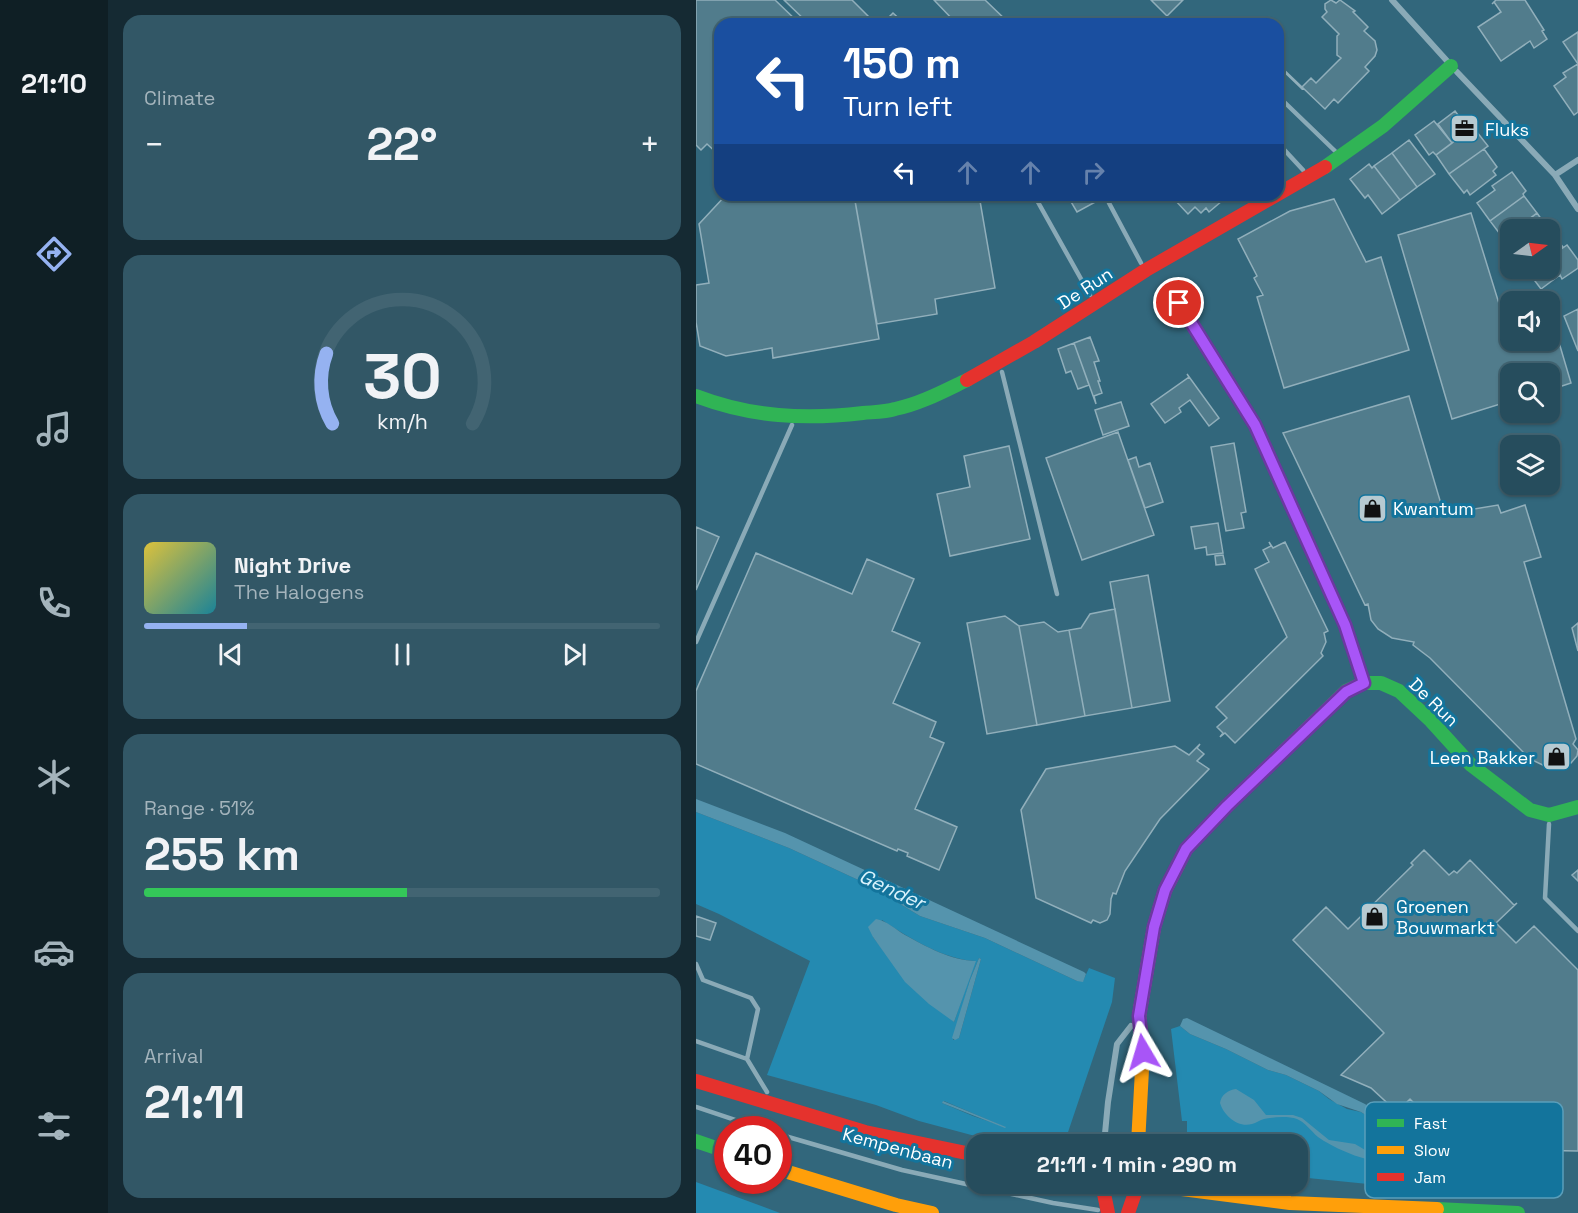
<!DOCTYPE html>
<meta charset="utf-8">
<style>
:root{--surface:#264d5d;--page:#325766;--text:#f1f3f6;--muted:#a4b4bc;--line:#426472;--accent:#95b2f1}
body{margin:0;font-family:"Space Grotesk",sans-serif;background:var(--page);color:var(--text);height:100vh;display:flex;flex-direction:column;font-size:22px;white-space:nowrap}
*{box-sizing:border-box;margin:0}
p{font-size:20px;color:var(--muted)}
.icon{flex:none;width:33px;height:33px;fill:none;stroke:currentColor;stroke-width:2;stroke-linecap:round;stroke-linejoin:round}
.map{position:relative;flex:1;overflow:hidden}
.side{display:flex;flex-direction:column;gap:15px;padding:15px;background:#152a33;width:588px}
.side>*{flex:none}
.top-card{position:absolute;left:18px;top:18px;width:570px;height:183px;border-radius:18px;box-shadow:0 2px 4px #0004,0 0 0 2px var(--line);background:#1a4fa0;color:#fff;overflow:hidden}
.needle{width:39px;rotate:76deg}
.buttons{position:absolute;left:804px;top:219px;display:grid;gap:12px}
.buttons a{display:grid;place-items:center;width:60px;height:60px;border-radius:12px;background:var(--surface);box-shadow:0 2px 4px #0004,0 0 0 2px var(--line);font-size:30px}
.speed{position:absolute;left:18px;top:1116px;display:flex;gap:12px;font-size:30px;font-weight:700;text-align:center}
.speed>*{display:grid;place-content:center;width:78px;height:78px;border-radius:50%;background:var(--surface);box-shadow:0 2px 4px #0004,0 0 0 2px var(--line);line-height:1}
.speed .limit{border:9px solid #d22;background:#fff;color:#111}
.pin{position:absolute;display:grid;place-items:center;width:51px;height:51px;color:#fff;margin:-26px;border:3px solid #fff;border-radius:50%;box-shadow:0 2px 6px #0007}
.me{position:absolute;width:66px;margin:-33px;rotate:353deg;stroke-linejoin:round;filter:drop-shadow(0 0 4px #0008)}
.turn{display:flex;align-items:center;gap:21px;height:126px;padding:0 30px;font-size:27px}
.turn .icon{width:78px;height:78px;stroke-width:2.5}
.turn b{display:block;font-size:42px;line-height:51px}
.lanes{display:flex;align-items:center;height:57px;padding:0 30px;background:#0003;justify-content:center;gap:30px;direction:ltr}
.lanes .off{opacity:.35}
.big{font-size:45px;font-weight:700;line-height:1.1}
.side .widget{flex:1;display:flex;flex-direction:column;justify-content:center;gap:9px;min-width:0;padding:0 21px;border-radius:18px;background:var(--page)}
.side .dial{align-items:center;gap:0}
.dial svg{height:156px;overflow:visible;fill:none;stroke:var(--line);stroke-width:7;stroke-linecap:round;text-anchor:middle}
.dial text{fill:var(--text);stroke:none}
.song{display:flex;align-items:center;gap:18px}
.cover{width:72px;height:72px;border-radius:9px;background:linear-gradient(135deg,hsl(50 70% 55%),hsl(190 70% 35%))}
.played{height:6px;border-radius:3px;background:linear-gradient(90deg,var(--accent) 20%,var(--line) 20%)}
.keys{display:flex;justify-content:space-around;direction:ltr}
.heat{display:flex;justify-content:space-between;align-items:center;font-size:33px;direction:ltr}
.charge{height:9px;border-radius:4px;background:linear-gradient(90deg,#34c759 51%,var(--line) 0)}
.trip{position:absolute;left:270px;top:1134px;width:342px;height:60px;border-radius:18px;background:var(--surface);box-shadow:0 2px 4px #0004,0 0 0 2px var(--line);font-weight:700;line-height:60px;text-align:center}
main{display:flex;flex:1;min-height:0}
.tabs{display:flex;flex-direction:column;width:108px;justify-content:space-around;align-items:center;background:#0f1f25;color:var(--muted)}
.tabs .icon{width:42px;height:42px}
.tabs .selected{color:var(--accent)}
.tabs b{font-size:27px;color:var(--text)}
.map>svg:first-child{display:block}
</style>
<main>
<nav class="tabs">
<b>21:10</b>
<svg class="icon selected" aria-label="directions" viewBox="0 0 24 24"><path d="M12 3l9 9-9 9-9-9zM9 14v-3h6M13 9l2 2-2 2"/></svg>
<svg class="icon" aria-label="music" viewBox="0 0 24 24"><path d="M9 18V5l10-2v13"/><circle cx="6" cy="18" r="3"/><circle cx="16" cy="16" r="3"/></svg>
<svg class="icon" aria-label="phone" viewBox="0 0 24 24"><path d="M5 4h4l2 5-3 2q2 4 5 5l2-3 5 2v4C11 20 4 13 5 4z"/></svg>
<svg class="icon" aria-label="climate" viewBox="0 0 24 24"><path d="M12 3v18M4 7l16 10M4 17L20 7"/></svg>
<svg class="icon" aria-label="car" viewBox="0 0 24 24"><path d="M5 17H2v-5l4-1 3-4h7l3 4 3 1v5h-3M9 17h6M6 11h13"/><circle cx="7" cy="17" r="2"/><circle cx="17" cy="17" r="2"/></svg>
<svg class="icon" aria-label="filters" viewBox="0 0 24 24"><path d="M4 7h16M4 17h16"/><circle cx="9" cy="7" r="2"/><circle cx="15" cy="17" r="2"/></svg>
</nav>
<section class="side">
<div class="widget"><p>Climate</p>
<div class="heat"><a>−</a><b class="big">22°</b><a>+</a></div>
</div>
<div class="widget dial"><svg viewBox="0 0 100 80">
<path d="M14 69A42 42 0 1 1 86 69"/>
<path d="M14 69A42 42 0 0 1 11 33" stroke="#95b2f1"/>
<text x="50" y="56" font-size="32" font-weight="700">30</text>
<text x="50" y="72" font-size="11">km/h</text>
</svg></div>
<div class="widget">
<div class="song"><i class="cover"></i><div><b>Night Drive</b><p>The Halogens</p></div></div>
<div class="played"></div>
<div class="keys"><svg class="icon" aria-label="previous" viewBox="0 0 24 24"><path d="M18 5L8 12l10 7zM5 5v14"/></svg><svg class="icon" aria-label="pause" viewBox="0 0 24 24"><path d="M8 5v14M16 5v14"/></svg><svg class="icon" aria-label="next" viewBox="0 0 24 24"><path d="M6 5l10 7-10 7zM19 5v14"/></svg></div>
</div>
<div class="widget"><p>Range · 51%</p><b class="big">255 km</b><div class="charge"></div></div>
<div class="widget"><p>Arrival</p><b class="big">21:11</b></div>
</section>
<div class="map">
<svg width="882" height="1213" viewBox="0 0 882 1213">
<rect width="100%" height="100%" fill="#32677c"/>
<path fill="#248ab1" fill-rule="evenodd" d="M0 812 93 848 171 884 224 916 289 938 381 981H387L393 968 419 978 416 1002 368 1144H309L223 1121 180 1105 71 1075 114 961 23 914 0 904ZM186 920C213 938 247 959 279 961L258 1022 191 955 177 937ZM283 958 285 959 263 1038 257 1040 274 980ZM248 1101 309 1127 277 1116 246 1103Z
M484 1026 494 1034 530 1049 572 1070 590 1075 623 1091 633 1099 651 1109 665 1112 677 1120 718 1154 733 1164 732 1190 602 1177V1144H491V1121H486L475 1029Z
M0 1182 84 1213H0Z"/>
<path fill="#5594ad" d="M0 799 89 833 388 972 390 974 387 982 381 981 289 938 224 916 171 884 93 848 0 812Z
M180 919C191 921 199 929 209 935 229 946 256 961 280 961L258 1022 233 1004 209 982 177 937 172 927Z
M283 958 285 959 263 1038 259 1040 256 1038 274 980Z
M491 1018 669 1104 735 1154 738 1157 733 1164 718 1154 677 1120 665 1112 641 1104 623 1091 590 1075 572 1070 530 1049 494 1034 484 1026 487 1019Z
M540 1089 558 1100 570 1115H597L606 1118 633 1140 659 1144 686 1160C670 1163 636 1147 622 1137 615 1131 609 1122 601 1119 592 1116 578 1117 568 1119 564 1120 560 1123 556 1124 542 1128 528 1116 524 1103 525 1095 532 1090 540 1089Z
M247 1101 310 1127 309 1128 246 1103Z"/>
<path fill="#517c8c" stroke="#91afbb" stroke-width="1.5" d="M0 0H79L104 24H24V156L11 144 5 150 0 145Z
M88 0H156L180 24H113Z
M238 0H289L314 24H261Z
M455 0H487L471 16Z
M635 0 640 3 644 0 659 11 657 12 672 27 668 31 679 41 681 50 679 56 669 67 673 71 642 103 638 99 629 109 606 87 615 78 620 83 645 58 641 55V36L643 34 626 17 631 12 629 9V4Z
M800 0H829L848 30 846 31 851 39 838 48 834 41 805 61 782 27 805 12 798 2 796 4Z
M197 13 209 24H186Z
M882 32V112L878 115 858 86 870 77 867 73 882 64 867 42Z
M582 64 607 88 606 89 582 66Z
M759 111 773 130 756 143 742 124Z
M738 121 756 143 740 155 737 152 733 155 719 135Z
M777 127 792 146 753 174 740 155Z
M713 140 739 174 721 187 696 153Z
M788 149 801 167 797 171 800 175 774 195 771 190 768 193 753 174Z
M696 153 721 187 704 200 678 166Z
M673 164 676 168 678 166 704 200 686 214 672 195 669 198 654 179Z
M816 172 830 191 827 194 828 196 794 221 781 203 799 190 796 186Z
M30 195H158L183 339 77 358 76 348 30 356 4 346 0 322V285L13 283 3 224Z
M158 195H283L299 288 239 299 241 314 181 324Z
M371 195H412L381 212Z
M482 195H486L491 200 495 195H533L513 212 510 208 505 213 499 207 492 214 478 199Z
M828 196 841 213 819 230H814V233L807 238 794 221Z
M638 199 670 262 685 257 713 350 588 388 561 297 567 295 558 278 561 276 542 239 594 211Z
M775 213 809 323 814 321V340H854V312L875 383 854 390V374H814V401L756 419 702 235Z
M841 213 853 230H819L822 227Z
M854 230 867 247 854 257Z
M814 233V249L807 238Z
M871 245 882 260V268L866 279 864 275 845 289 833 273 839 268H854V257Z
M882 309V351L868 316Z
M394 337 403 361 398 362 404 381H402L406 393 398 396 400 404 378 343Z
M378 343 393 385 382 389 375 371 370 373 362 349Z
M491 374 523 418 513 426 494 400 483 408 485 412 469 423 455 404 493 377Z
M713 396 748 514 802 505 805 513 829 505 845 557 828 562 880 739 877 744 882 750 881 756 875 763H865L864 768H862L851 767 834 759 734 658 717 645 718 642 696 638 682 629 675 620 672 604 669 605 587 433Z
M425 402 433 426 407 435 399 410Z
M422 432 458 535 386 560 350 458Z
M538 443 550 512 545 513 548 528 530 531 515 447Z
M313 446 334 539 254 556 241 494 274 487 268 456Z
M440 457 443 467 454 463 467 502 449 508 432 460Z
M522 523 527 553 511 555 510 547 499 549 495 527Z
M0 527 23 537 0 590Z
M573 542 577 548 589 542 632 631 628 633 630 642 625 653 627 656 539 743 529 733 524 737 527 733 521 727 531 718 520 707 591 637 559 569 573 562 567 550 575 546Z
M60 553 156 594 171 559 218 579 196 631 224 643 197 703 240 722 234 737 248 743 219 809 261 827 243 870 211 856 212 853 202 849 201 851 0 764V691Z
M527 555 529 564 520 565 519 556Z
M452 575 474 701 436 708 414 582Z
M419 609 436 708 389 716 373 630 385 628 394 614Z
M309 616 323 626 341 725 291 734 271 623Z
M348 622 362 632 373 630 389 716 341 725 323 626Z
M882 623V651L876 628Z
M504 744 501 748 508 754 501 761 513 769 464 819 429 871 420 894 417 893 415 899 414 914 411 920 404 923 397 920 395 923 340 898 325 810 350 769 479 746 493 755Z
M728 850 753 875 758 871 761 873 774 860 818 905 821 903 800 923 820 943 838 926 882 970V1151L763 1149 714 1099 701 1112 675 1088 645 1075 688 1033 597 940 630 907 652 929 717 865 715 863Z
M882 870V881L876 875Z
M0 916 20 923 14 940 0 936Z
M271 1165 280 1168V1172L270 1170Z"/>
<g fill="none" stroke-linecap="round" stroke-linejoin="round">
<path stroke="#8aaab7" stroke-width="4.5" d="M582 96 639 151
M582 143 607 170
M338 195 394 295
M413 203 445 263
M483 303 559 425 649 625 665 676
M306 372 361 594
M0 642 96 425
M853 824 849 898 882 931
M0 964 7 980 55 998 62 1009 51 1059
M0 1041 51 1059 71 1092
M0 1107 69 1130
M82 1134 206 1170 357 1203 402 1210"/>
<path stroke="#8aaab7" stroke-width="6" d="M696 0 752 62
M761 72 859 175 882 209
M859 175 882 160
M408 1144 412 1102 421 1044 435 1026"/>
<path stroke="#30b455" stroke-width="14" d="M629 167 687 126 755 66
M0 396C55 417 109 420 167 413 178 412 189 412 199 409 224 404 248 391 271 380
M482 865 490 849 531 806 650 691 668 683H685L703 691 735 721 775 765 834 810 853 815 882 807
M0 1141 32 1152
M741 1209 822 1213"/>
<path stroke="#ff9f0a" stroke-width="14" d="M442 1144 447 1051 443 1016 458 927 469 890 482 865
M82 1169 200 1205 236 1213
M447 1184 594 1203 741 1209"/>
<path stroke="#e5322d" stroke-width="14" d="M271 380 338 342 450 270 629 167
M0 1081 169 1132 280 1155
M406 1184 412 1213
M432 1213 442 1184"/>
</g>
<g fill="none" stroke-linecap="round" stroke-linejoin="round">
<defs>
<path id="route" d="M447 1052 443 1016 458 927 469 890 490 849 531 806 650 692 668 683 649 625 559 425 483 303"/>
</defs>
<use href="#route" stroke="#6d37a1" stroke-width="15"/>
<use href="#route" stroke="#a855f7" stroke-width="10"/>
</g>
<defs>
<symbol id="office-square" viewBox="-11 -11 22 22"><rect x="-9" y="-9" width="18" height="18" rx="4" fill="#b7cad1" stroke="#13749c"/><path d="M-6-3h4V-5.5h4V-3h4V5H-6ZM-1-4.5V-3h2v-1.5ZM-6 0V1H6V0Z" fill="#111"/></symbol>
<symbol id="shop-square" viewBox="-11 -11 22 22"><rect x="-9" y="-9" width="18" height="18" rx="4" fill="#b7cad1" stroke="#13749c"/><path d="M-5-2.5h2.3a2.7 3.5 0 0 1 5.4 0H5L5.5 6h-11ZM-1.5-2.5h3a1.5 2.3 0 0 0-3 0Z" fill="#111"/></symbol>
</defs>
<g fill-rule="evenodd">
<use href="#office-square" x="752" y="112" width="33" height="33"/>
<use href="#shop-square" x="660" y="492" width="33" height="33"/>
<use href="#shop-square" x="844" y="740" width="33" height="33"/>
<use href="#shop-square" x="662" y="900" width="33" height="33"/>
</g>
<g text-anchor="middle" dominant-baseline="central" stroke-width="6" stroke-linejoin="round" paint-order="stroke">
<g font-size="18" fill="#fff" stroke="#13749c" text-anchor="start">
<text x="789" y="129">Fluks</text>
<text x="697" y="508">Kwantum</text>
<text x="839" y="757" text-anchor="end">Leen Bakker</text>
<text x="700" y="906">Groenen<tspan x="700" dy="21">Bouwmarkt</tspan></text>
</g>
<g font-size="18" fill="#fff" stroke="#13749c">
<text transform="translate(389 288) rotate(-33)">De Run</text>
<text transform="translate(738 702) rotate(44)">De Run</text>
<text transform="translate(202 1148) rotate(15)">Kempenbaan</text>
</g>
<g font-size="20" font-style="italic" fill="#daf3fc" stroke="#13749c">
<text transform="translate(196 889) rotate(25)">Gender</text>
</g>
</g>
<rect x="669" y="1102" width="198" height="96" rx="9" fill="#13749c" stroke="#5a9eba" stroke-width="1.5"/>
<rect x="681" y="1119" width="27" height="8" fill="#30b455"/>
<rect x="681" y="1146" width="27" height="8" fill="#ff9f0a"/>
<rect x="681" y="1173" width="27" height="8" fill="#e5322d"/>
<g font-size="16" fill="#fff">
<text x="718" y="1129">Fast</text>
<text x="718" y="1156">Slow</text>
<text x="718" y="1183">Jam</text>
</g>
</svg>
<div class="buttons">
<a><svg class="needle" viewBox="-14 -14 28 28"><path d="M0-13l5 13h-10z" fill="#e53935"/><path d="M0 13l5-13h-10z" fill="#a4b4bc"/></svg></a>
<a><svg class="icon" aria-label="sound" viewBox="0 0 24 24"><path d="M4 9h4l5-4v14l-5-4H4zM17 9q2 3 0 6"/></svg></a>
<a><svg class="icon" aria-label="search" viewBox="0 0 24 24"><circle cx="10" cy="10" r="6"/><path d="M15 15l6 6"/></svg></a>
<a><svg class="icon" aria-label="layers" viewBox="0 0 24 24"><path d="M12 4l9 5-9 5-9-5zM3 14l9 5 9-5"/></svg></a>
</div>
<div class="speed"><div class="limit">40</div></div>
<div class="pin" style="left:483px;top:303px;background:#d93025"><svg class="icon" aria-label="arrive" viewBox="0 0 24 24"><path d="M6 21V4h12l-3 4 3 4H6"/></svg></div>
<svg class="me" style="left:447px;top:1052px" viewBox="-20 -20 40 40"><path d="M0-17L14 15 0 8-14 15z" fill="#a855f7" stroke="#fff" stroke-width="4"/></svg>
<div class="trip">21:11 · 1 min · 290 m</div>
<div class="top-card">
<div class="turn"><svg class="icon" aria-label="left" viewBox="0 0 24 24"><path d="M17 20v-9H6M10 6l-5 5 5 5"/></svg><div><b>150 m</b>Turn left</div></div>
<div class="lanes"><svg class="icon" aria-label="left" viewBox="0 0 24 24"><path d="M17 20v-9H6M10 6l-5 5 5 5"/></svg><svg class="icon off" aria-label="ahead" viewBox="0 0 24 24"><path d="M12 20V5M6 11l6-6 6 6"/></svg><svg class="icon off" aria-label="ahead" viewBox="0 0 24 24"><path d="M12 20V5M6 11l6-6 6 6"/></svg><svg class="icon off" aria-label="right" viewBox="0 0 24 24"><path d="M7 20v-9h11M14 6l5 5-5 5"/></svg></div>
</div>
</div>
</main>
